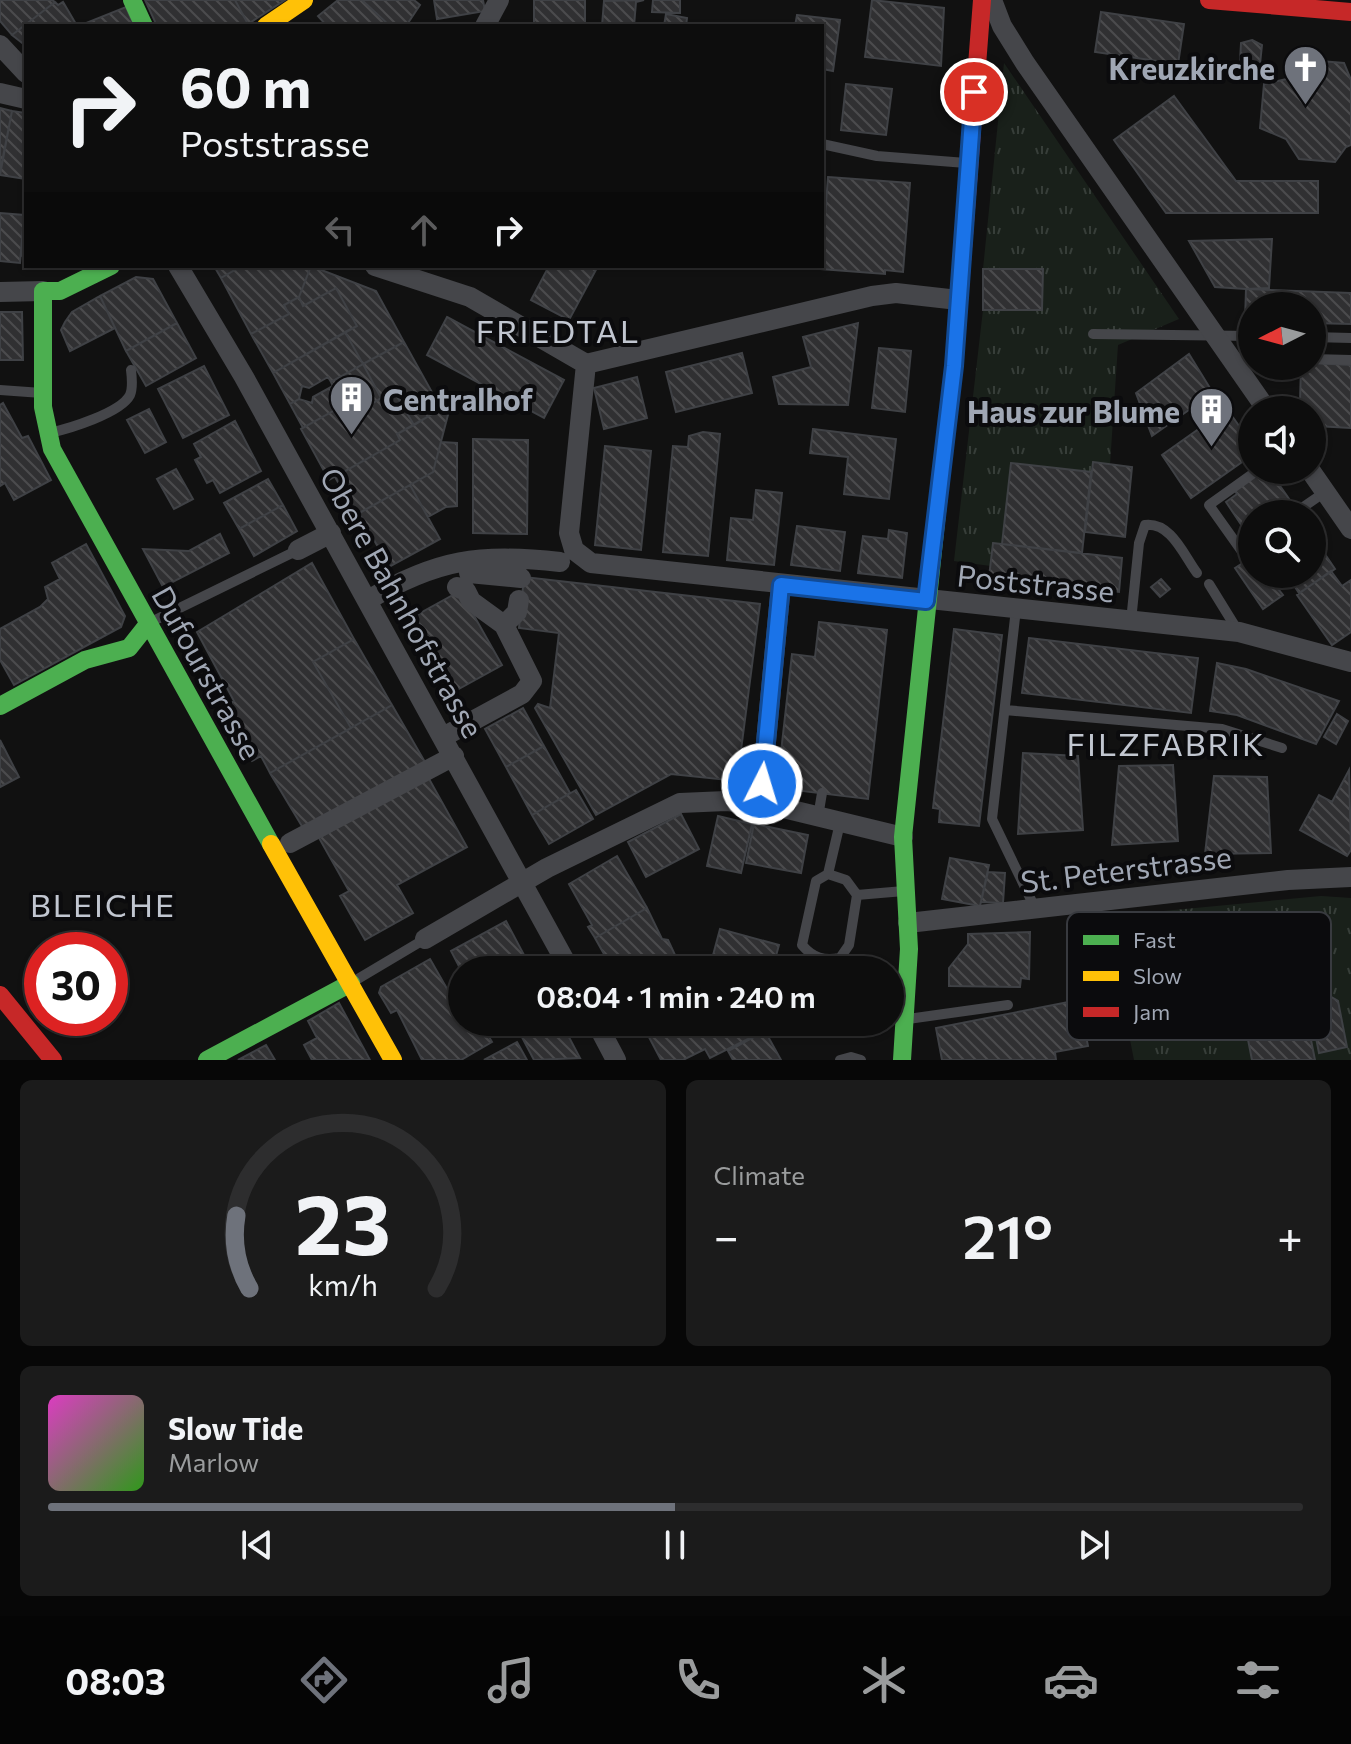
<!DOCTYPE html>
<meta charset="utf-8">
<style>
:root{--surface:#0d0d0d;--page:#1b1b1b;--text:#f1f3f6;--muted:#9a9c9d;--line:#2d2d2e;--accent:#6e727b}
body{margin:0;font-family:Commissioner,sans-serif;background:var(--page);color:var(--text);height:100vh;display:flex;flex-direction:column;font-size:30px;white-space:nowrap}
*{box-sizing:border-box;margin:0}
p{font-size:26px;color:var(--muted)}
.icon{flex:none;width:44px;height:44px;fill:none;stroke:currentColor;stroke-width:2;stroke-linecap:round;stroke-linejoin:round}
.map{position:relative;height:1060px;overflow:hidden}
.details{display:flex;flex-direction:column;gap:20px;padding:20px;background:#070707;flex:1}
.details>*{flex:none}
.top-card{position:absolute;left:24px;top:24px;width:800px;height:244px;border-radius:0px;box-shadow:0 2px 6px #0004,0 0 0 2px var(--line);background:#0d0d0d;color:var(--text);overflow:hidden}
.needle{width:52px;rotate:264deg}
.tools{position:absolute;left:1238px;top:292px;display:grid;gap:16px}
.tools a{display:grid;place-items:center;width:88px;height:88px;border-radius:50%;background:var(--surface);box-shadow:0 2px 6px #0004,0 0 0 2px var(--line);font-size:40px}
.speed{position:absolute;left:24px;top:932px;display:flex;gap:16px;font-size:40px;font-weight:700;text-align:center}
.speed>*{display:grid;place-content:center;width:104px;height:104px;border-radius:50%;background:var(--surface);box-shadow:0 2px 6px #0004,0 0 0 2px var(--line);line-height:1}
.speed .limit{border:12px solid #d22;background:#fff;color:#111}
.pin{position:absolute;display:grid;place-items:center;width:68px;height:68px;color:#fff;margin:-34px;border:4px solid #fff;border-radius:50%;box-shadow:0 2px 8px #0007}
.me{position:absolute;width:88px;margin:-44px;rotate:5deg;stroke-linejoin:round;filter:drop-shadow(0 0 6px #0008)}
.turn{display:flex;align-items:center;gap:28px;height:168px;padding:0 24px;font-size:36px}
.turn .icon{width:104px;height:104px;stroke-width:2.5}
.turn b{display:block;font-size:56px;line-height:68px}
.lanes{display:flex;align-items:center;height:76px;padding:0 24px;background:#0003;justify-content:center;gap:40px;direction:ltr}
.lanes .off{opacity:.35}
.big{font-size:60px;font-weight:600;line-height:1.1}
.details .card{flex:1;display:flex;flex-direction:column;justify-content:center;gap:12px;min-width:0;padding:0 28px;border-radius:12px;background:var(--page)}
.details .dial{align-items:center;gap:0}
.dial svg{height:208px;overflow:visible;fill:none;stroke:var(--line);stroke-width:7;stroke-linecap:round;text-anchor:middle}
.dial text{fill:var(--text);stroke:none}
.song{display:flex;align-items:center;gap:24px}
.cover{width:96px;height:96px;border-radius:12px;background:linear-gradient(135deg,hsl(310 70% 55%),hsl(110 70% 35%))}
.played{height:8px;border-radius:4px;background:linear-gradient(90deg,var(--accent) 50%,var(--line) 50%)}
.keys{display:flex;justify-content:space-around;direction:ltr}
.heat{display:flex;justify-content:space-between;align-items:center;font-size:44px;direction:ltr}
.details .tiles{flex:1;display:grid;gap:20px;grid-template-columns:1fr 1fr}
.card:last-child{grid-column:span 2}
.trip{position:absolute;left:448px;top:956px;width:456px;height:80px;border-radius:40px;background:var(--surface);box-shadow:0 2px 6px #0004,0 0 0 2px var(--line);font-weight:600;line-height:80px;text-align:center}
.tab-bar{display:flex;height:128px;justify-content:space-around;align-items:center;background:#050505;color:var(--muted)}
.tab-bar .icon{width:56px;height:56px}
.tab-bar .active{color:var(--accent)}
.tab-bar b{font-size:36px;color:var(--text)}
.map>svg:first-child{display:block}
</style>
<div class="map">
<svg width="1351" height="1060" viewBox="0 0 1351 1060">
<defs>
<pattern id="park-tufts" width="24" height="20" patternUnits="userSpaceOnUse" patternTransform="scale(2)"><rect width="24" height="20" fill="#19201a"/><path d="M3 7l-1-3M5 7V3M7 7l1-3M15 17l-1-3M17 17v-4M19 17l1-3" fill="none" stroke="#373e39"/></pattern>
<pattern id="building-back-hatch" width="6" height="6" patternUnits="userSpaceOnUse" patternTransform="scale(2)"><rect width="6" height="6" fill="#303032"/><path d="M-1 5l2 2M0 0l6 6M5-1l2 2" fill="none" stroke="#4b4b4d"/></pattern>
</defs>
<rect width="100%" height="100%" fill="#111"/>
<path fill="url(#park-tufts)" d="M1004 63 1179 319 1118 345 1110 464 1093 462 1091 472 1011 463 1002 544 991 566 954 561 983 310H1042V269H983Z
M1321 896 1351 898V1060H1134L1111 942 1100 917Z"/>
<path fill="url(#building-back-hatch)" stroke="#3f4145" stroke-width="2" d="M0 0H52L55 2 12 35 0 21Z
M145 0H235L249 26H157Z
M235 0H285L248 24Z
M338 0H362L390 26H327L318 16Z
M362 0H414L420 5 406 26H390Z
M434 0H483L485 11 437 19Z
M534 0H585V26H534Z
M644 0 636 2 634 26H602L604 1Z
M653 0H680V13L652 12Z
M872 0 944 8 941 66 865 57Z
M55 2 58 5 63 2 76 24 26 26V46L12 35Z
M126 7 134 26H87L86 23Z
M1101 12 1184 24 1178 64 1095 52Z
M666 14 687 18 686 26H664Z
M797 15 840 20 833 71 822 69V26H795Z
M1252 40 1262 45 1260 64 1250 67 1240 62 1241 43Z
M1308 60 1344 63 1351 80V145L1346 147 1335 162 1299 159 1286 139 1260 128 1264 84 1291 78Z
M846 84 892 89 886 135 841 130Z
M1174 96 1236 181H1318V213H1166L1114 140Z
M0 108 12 111 0 172Z
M12 111 26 113V179L0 175Z
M828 177 910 183 903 272 885 270V274L821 269Z
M26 200V255L21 256 24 215Z
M0 213 24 215 20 263 0 261Z
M1272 239 1269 288 1246 289 1215 287 1189 241Z
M214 266H242L221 278Z
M242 266H311L299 297 284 305 289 314 251 334 221 278Z
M311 266 376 291 404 342 363 364 345 332 357 326 336 288 303 306 299 297Z
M549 266H598L569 320 531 300Z
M983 269H1043L1042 310H983Z
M136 277 153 279 177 323 126 351 100 296Z
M336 288 357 326 273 373 251 334 289 314 284 305 299 297 303 306Z
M1246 289 1351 293V324L1312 323V306H1252V321H1245Z
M100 296 115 328 70 351 61 330 65 322 72 312Z
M0 312H22L23 360H0Z
M447 317 564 380 544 418 427 355Z
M177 323 196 358 146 386 126 351Z
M858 323 848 405 779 404 773 377 811 367 803 337Z
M345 332 363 364 331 382 328 377 309 388 302 386 299 399 290 404 273 373Z
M404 342 433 394 425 398 434 413 414 425 394 391 381 398 363 364Z
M879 348 911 351 905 412 872 408Z
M742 353 752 393 676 412 666 372Z
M1189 354 1213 393 1152 436 1136 393Z
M1312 363 1351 365V428L1316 426 1312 410H1305L1300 402 1301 366Z
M363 364 381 398 366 407 336 401 333 411 303 428 290 404 299 399 312 403 313 397 333 386 331 382Z
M204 366 229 415 183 438 158 389Z
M637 377 647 418 604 429 594 388Z
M394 391 414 425 397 434 400 440 329 480 301 429 333 411 336 401 366 407Z
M3 403 22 438 28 436 51 480 14 500 5 483 0 486V405Z
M430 407 449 411 433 472 356 515 335 477 400 440 397 434 434 413Z
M149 409 166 442 145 453 127 420Z
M1227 409 1252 444V455L1191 498 1162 455Z
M235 421 261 471 220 493 213 480 207 483 195 460 201 457 194 444Z
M813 429 896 439 889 499 844 494 848 457 810 453Z
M703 432 720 434 708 556 663 552 673 446 688 447 689 436Z
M473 439 528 440 527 534 473 533Z
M441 442 457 443V506L446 507 428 517 410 485 433 472Z
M605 446 651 451 641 550 595 545Z
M1093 462 1132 467 1125 537 1085 532Z
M1011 463 1091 472 1082 553 1002 544Z
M176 469 193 499 174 509 157 479Z
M1264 470H1269L1294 506 1282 514H1252V529L1246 532 1226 502 1237 494 1234 490Z
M268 479 283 505 239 529 224 503Z
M410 485 440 539 389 567 359 513Z
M756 490 782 493 774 565 727 560 731 518 753 520Z
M283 505 297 531 254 556 239 529Z
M797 526 845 532 840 571 791 565Z
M889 530 907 533 902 578 858 573 863 536 888 539Z
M220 534 229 553 163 587 143 549 189 551Z
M1312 535 1335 569 1299 593 1289 578 1276 586 1283 595 1263 609 1235 568 1252 557V574H1312Z
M993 543 1122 558 1119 592 989 577Z
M86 544 125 616 121 627 14 685 0 660V629L40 607 48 599 45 587 60 579 52 563Z
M312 563 354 639 313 662 351 728 270 773 261 756 252 761 222 708 234 701 197 632Z
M1331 571 1342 586 1351 580V632L1332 645 1297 595Z
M524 577 760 604 737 781 671 774 596 815 535 708 538 704 550 708 559 633 519 628Z
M1161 579 1170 589 1160 597 1151 587Z
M460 591 502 665 457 690 415 616Z
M819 622 887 630 868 799 777 788 792 654 815 657Z
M954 629 1002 635 979 826 939 822 940 809 933 808Z
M1029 638 1198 658 1191 713 1022 693Z
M354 639 392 705 351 728 313 662Z
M1217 663 1246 669 1339 701 1316 744 1237 715 1210 711Z
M392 705 425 762 303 828 270 773Z
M523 708 544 746 506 767 485 729Z
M1337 714 1348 721 1336 744 1324 737Z
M0 740 19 777 0 787Z
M544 746 570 793 532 815 506 767Z
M1023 753 1078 756 1083 830 1018 834Z
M1173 765 1178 841 1112 845 1119 766Z
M1349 770 1351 850 1347 856 1300 830 1319 795 1332 802Z
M1214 776 1267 777 1271 853 1205 854Z
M428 777 467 847 397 885 413 913 365 940 340 896 349 891 319 838Z
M576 790 593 819 549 844 532 815Z
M681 814 699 849 646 877 628 842Z
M718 816 752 824 741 873 707 866Z
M754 824 808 835 801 873 746 863Z
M617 856 647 908 595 938 588 927 592 925 569 884Z
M950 858 989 865 980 906 942 899Z
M988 872 1005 873 1003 903 981 902Z
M647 908 662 939 668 940 682 970H613L595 938Z
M1261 912 1273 920 1274 929 1300 924 1304 948 1293 950 1315 1060H1252L1233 963 1246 960 1239 927 1247 915Z
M506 921 532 970 462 972 451 951Z
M720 929 779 945 772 970H754L712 959Z
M1030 932 1029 979 1021 978 1020 987 949 986V968L968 944V934Z
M430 959 454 1001 462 996V1022H480L492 1042 461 1060H422L397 1010 391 1013 379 993 381 987Z
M1328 995 1338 1001 1347 1047 1319 1053 1310 1007 1316 997Z
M1079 1000 1088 1046 1055 1052 1056 1060H942L936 1028Z
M339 1003 370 1060H312L304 1045 317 1038 308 1021Z
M519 1022H561L580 1058 534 1060 515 1024Z
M641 1022H752L758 1034 710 1058 705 1049 683 1060H661Z
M765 1031 781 1060H733L728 1051Z
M517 1042 527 1060H484Z
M266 1045 275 1060H238Z"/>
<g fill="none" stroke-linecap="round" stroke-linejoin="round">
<path stroke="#45464a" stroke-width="10" d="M822 144 877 156 966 163
M1093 334 1252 336
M1312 337 1351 338
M1233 358H1252
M1312 359 1351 360
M0 390 42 393
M49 433C68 429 121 413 130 395 133 388 132 378 131 370
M1293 514 1325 492
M1252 543 1241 550 1209 505 1258 470
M1209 584 1238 631
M1016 609 992 819 1035 908
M1131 621 1139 543 1145 525C1171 522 1183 554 1197 573
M149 623 298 550
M1005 710 1222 729 1282 748
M818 817 822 793
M828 874 840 823
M857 895 849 945 840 958C824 961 813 958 802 945L816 881 828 874 846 880 857 895 904 891
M351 983 425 939
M908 1019 1008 1005
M840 1060 851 1057 861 1060"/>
<path stroke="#45464a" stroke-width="20" d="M992 0 1002 26 1025 63 1267 410
M485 26 499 0
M0 45 26 73
M0 93 26 99
M178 266 244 377 570 970
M375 266 470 297 586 364
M0 292 43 291
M586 364 569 533 574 550 591 563 1239 632 1351 662
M586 364 872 296 896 293 958 300
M1310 470 1351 529
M298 550 331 533
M469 573 521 578
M368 600C437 559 480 553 560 562
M504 625 517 612 519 600
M443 737 522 694 532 681 504 625 471 601 466 591 457 587
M771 805 762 784 781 585
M290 843 454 756
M908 923 1288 880 1351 877
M425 939 547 868 680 803 726 801 771 805 903 837
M596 1022 616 1060"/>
<path stroke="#4caf50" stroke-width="18" d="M132 0 144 26
M111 266 60 291H43V407L52 449 271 844
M0 706 85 660 129 648 148 624
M207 1060 351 983
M902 1060 909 949 903 837 940 484"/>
<path stroke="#ffc107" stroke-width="18" d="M266 26 304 0
M271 844 393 1060"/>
<path stroke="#c62828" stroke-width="18" d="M1209 0 1351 12
M940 484 954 366 982 0
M0 995 53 1060"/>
</g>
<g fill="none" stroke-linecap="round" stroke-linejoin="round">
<defs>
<path id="route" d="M762 784 781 585 926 601 954 366 974 92"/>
</defs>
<use href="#route" stroke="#114b97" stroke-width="20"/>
<use href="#route" stroke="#1a73e8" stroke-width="14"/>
</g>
<defs>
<symbol id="church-pin" viewBox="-11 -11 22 30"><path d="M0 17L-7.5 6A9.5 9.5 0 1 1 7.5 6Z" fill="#6e727b" stroke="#0b0b0d"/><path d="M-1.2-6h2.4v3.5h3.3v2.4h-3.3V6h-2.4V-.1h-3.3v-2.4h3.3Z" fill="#fff"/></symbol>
<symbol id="building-pin" viewBox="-11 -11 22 30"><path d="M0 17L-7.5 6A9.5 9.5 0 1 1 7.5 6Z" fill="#6e727b" stroke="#0b0b0d"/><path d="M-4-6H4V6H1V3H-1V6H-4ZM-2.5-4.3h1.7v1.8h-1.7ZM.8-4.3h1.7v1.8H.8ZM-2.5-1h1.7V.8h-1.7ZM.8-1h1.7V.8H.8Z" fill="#fff"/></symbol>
</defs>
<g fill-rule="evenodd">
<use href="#church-pin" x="1280" y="42" width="51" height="69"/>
<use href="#building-pin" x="326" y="372" width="51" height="69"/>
<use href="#building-pin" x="1186" y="384" width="51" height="69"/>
</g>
<g text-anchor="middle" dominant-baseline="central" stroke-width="8" stroke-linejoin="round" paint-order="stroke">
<g font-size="30" font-weight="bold" fill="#a0a7b4" stroke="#0b0b0d" text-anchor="end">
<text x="1275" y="67">Kreuzkirche</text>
<text x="383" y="398" text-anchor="start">Centralhof</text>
<text x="1180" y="410">Haus zur Blume</text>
</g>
<g font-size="30" fill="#a0a7b4" stroke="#0b0b0d">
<text transform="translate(1036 582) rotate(6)">Poststrasse</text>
<text transform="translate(403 602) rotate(61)">Obere Bahnhofstrasse</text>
<text transform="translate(208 672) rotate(61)">Dufourstrasse</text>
<text transform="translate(1126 868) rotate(-7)">St. Peterstrasse</text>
</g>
<g font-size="32" letter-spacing="2" fill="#c1c6d0" stroke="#0b0b0d">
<text x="558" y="330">FRIEDTAL</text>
<text x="1166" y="743">FILZFABRIK</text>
<text x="103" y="904">BLEICHE</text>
</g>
</g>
<rect x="1067" y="912" width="264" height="128" rx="12" fill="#0b0b0d" stroke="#383a3f" stroke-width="2"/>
<rect x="1083" y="935" width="36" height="10" fill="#4caf50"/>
<rect x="1083" y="971" width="36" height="10" fill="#ffc107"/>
<rect x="1083" y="1007" width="36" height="10" fill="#c62828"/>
<g font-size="22" fill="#a0a7b4">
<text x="1133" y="948">Fast</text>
<text x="1133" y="984">Slow</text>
<text x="1133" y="1020">Jam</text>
</g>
</svg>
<div class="tools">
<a><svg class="needle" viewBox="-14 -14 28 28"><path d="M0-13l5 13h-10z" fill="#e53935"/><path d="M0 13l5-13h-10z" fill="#9a9c9d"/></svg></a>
<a><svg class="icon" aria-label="sound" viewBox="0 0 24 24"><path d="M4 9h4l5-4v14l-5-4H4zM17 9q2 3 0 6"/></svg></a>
<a><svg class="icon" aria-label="search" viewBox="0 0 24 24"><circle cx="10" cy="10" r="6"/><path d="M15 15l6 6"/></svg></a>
</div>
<div class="speed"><div class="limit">30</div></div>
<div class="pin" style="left:974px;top:92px;background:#d93025"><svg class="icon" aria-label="arrive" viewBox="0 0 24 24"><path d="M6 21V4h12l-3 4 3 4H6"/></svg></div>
<svg class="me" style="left:762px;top:784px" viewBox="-20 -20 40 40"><circle r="17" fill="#1a73e8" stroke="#fff" stroke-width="3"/><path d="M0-11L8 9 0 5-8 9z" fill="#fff"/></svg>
<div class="trip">08:04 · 1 min · 240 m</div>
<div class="top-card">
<div class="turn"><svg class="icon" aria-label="right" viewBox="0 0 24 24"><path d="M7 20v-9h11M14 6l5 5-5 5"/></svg><div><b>60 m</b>Poststrasse</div></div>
<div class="lanes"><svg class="icon off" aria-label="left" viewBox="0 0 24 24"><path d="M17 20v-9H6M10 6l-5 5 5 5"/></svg><svg class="icon off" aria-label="ahead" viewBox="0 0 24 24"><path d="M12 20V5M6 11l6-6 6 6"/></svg><svg class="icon" aria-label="right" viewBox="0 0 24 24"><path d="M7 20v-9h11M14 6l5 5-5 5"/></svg></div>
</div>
</div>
<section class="details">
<div class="tiles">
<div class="card dial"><svg viewBox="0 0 100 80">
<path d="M14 69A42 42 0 1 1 86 69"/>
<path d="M14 69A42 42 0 0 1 9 41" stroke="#6e727b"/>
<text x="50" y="56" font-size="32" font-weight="700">23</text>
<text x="50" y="72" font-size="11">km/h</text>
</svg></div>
<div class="card"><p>Climate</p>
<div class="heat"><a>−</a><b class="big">21°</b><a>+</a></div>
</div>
<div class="card">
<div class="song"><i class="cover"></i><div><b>Slow Tide</b><p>Marlow</p></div></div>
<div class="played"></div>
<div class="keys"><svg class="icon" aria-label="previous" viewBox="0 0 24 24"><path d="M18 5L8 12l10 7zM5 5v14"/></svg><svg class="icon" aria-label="pause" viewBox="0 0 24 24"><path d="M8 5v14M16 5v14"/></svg><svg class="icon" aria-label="next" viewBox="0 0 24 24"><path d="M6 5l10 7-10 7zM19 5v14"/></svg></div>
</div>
</div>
</section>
<nav class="tab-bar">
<b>08:03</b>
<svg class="icon active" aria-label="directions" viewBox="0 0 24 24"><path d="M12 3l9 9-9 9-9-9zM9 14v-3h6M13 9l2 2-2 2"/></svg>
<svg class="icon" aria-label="music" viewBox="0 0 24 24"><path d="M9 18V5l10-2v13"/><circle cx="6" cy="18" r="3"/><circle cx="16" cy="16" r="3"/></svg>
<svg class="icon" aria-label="phone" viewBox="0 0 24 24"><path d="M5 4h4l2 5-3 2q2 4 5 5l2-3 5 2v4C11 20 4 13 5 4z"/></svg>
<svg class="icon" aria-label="climate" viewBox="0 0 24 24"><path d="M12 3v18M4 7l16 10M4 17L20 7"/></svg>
<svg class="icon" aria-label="car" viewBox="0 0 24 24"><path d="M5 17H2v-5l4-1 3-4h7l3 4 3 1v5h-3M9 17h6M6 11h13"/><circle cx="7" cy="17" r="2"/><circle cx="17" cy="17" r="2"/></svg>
<svg class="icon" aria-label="filters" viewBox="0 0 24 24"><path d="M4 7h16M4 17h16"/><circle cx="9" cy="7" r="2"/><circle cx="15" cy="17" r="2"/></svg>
</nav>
